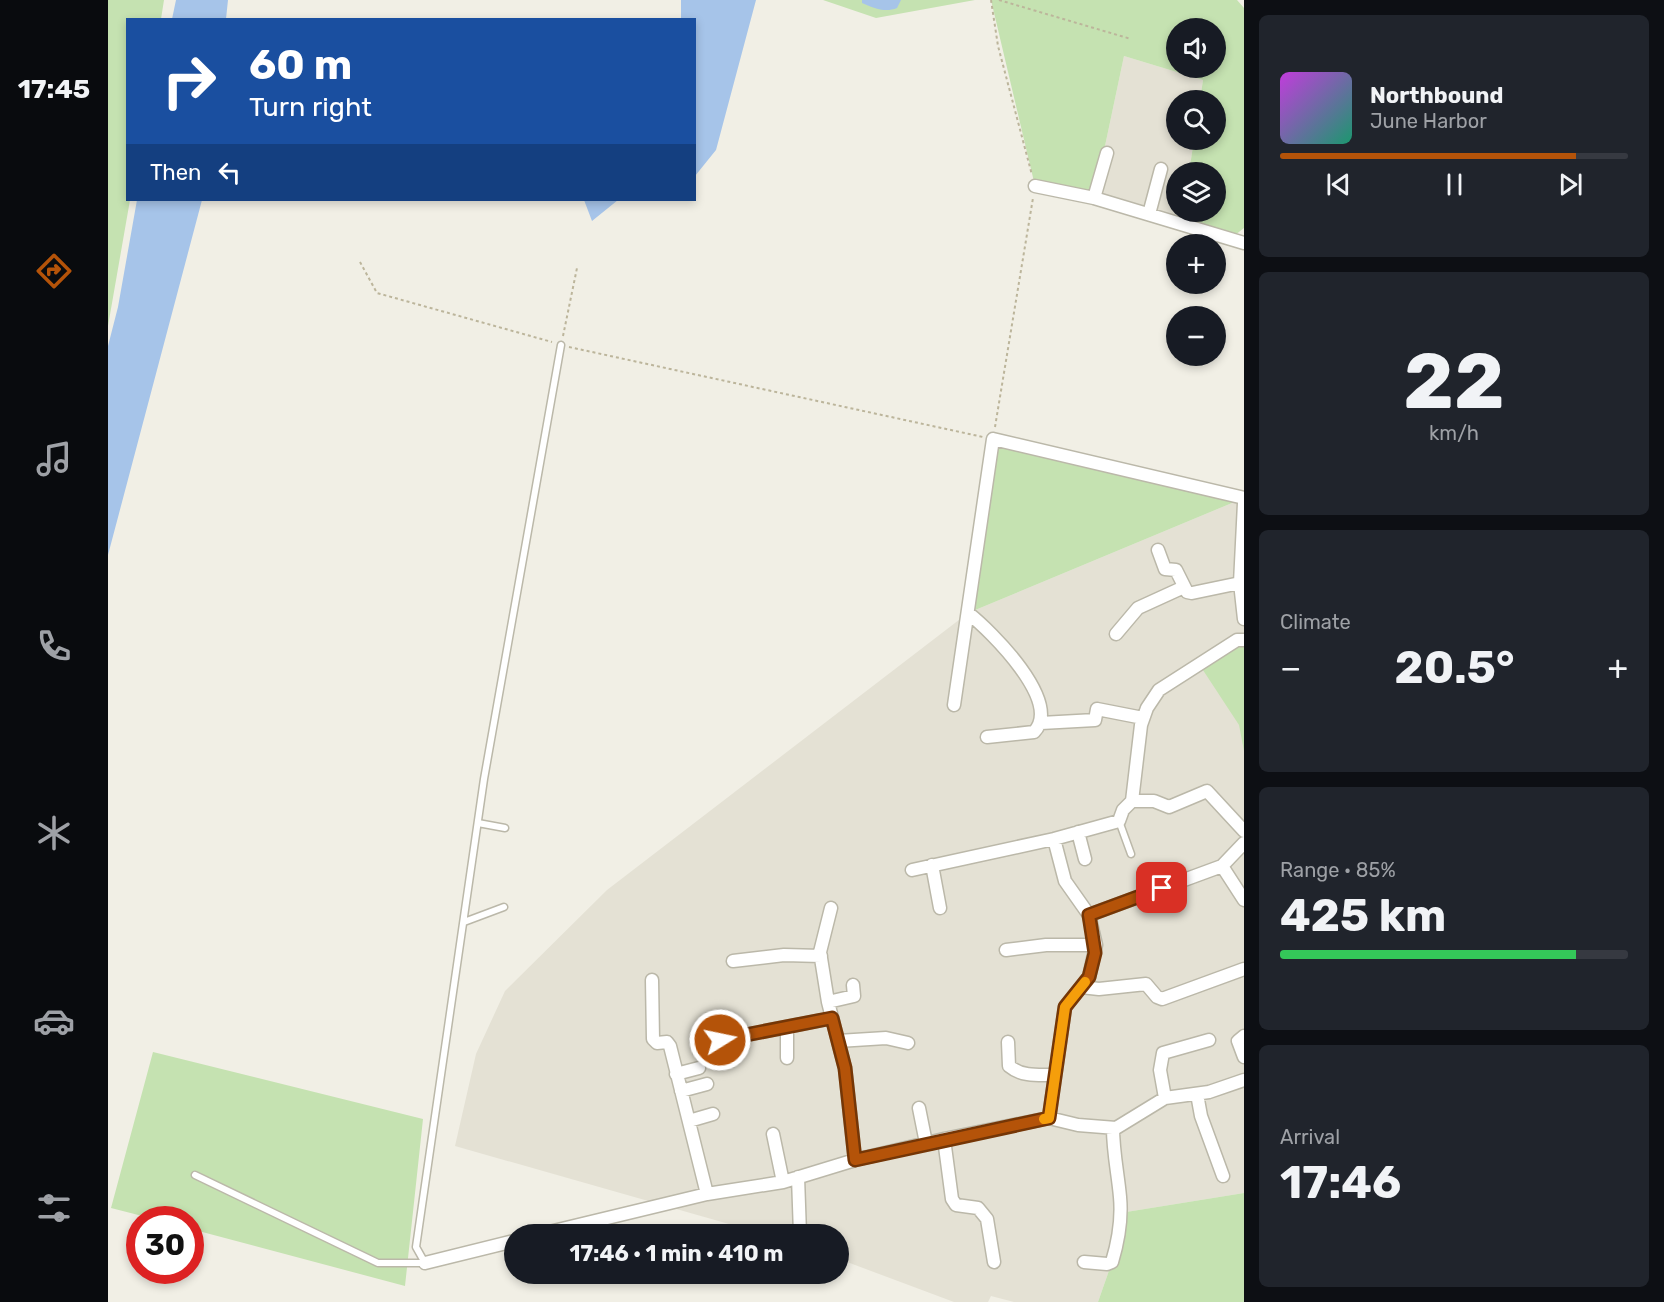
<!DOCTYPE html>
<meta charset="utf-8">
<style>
:root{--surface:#171b24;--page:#20242c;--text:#f1f3f6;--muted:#9ea1a6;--line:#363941;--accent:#b45309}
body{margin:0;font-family:Rubik,sans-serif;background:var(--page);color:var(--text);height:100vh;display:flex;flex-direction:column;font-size:22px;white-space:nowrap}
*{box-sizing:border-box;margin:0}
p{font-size:20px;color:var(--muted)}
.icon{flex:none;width:33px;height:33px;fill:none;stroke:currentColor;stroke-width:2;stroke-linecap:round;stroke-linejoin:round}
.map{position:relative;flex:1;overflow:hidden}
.sheet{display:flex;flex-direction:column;gap:15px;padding:15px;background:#0d0f14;width:420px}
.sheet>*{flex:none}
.hud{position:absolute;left:18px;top:18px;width:570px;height:183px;border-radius:0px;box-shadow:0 3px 9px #0003;background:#1a4fa0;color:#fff;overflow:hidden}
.buttons{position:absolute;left:1058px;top:18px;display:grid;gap:12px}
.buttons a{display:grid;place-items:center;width:60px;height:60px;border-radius:50%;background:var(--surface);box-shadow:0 3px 9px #0003;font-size:30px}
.speed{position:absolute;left:18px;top:1206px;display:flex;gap:12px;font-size:30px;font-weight:700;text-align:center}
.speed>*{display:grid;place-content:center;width:78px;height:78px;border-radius:50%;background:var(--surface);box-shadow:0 3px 9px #0003;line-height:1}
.speed .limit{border:9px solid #d22;background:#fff;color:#111}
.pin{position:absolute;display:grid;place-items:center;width:51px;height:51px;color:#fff;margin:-26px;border-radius:12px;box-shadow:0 3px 9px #0006}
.me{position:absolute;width:66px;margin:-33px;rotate:80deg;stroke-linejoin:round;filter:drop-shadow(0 0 4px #0008)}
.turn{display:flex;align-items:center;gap:21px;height:126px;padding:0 24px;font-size:27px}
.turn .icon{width:78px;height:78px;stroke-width:2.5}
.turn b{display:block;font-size:42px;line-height:51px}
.then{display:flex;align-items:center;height:57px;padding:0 24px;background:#0003;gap:12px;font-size:22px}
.big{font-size:45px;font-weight:700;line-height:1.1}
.sheet .tile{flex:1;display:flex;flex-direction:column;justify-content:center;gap:9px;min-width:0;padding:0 21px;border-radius:9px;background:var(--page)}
.sheet .dial{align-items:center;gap:0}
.dial b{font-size:78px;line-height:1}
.song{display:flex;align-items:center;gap:18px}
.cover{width:72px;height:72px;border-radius:9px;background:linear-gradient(135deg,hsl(290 70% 55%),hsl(160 70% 35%))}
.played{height:6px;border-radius:3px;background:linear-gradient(90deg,var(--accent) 85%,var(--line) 85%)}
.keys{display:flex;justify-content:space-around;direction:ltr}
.heat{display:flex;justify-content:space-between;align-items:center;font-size:33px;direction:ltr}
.charge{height:9px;border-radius:4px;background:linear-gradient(90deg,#34c759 85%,var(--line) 0)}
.trip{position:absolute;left:396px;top:1224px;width:345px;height:60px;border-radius:30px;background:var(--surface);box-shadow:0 3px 9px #0003;font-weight:700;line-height:60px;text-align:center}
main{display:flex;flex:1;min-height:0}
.dock{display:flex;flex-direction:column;width:108px;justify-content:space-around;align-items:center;background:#090b0e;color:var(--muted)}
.dock .icon{width:42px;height:42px}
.dock .on{color:var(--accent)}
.dock b{font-size:27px;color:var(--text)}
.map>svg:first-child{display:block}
</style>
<main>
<nav class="dock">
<b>17:45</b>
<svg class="icon on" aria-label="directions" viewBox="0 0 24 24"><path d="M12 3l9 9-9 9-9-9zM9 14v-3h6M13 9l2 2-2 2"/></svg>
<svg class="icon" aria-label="music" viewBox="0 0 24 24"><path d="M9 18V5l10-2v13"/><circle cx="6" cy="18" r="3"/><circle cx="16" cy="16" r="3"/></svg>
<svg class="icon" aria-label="phone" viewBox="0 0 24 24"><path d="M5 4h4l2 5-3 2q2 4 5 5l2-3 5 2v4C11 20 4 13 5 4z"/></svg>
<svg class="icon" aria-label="climate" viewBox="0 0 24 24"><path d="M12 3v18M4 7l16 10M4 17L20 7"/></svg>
<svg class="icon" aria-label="car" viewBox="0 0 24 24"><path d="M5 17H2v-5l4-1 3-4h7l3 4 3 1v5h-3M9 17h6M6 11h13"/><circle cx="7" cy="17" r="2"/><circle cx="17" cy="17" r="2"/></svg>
<svg class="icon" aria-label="filters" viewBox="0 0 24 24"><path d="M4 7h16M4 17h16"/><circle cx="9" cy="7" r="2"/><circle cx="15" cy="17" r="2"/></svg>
</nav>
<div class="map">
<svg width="1136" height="1302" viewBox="0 0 1136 1302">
<rect width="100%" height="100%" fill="#f1efe5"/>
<path fill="#e4e1d4" d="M1016 56 1095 80 1092 100H1068V140H1086L1081 172H1068V212H1076L1074 224 986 198Z
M1136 498V1193L1012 1213 1005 1259 990 1302H906L883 1296 880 1302H846L731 1259 730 1234H656L347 1146 368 1054 397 991 499 890 860 613Z"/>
<path fill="#c5e2b1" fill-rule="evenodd" d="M0 0H56L53 19 20 20V200H22L0 326Z
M715 0H867L768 18Z
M883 0H1129L1136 8V228L1122 239 1074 224 1076 212H1107V172H1081L1086 140H1107V100H1092L1095 80 1016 56 986 198 927 186ZM1068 28H1107V68H1068Z
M885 439 1136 498 860 613Z
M1136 640V751L1131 725 1091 664Z
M45 1052 315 1119 297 1286 83 1229 82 1220 46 1219 3 1208Z
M1136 1193V1302H990L1004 1262 1012 1213Z"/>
<path fill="#a6c4e9" d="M68 0H120L118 19H64Z
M573 0H648L608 150 587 176 586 20 573 19Z
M754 0H793L789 8C777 13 765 8 754 3Z
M29 200H94L0 555V346L10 307Z
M476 200H510L484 221Z"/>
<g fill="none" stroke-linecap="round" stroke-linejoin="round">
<defs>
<path id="lane" d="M1011 821 1023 854
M370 823 397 828
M356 922 396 907
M87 1175 270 1263H317
M317 1263 308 1247 376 779 453 345"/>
<path id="street" d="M927 186 986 198 1136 243
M986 198 999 153
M1041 214 1053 169
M1136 503 1132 583 1136 619
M1050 550 1057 569 1068 570 1079 592 1084 593 1132 583
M860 613C883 631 955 702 926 732L879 737
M1008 634 1030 608 1076 587
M846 705 885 439 1136 498
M933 723 987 720 989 709 1035 718
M1024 801H1046L1061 807 1099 791 1136 831
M970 832 977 859
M824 865 832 908
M1114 866 1136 900
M804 870 946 839 1011 821 1015 810 1024 801 1033 725 1039 708 1051 690 1129 640H1136
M723 908 712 952 720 1002 737 1068 747 1160
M981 915 1114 866 1136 843
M898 950 938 945H988
M625 961 676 955 713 956
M544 980 545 1039 549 1043 559 1042 562 1046 599 1194
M973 987 991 989 1038 984 1049 997 1054 999 1136 969
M720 1002 746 996 745 985
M679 1028V1058
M1136 1036 1130 1041 1136 1057
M612 1040 724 1018
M730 1041 778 1038 800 1043
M900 1042 901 1066C914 1077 931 1075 947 1075
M568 1074 591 1068
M573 1091 599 1084
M1089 1094 1093 1116 1115 1176
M1057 1098 1052 1070 1055 1053 1101 1040
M811 1108 818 1143
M941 1118 957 1007 981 977 988 945 981 915 957 881 946 839
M581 1121 605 1114
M665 1134 675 1182
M836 1139 844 1199 848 1205 870 1208 879 1219 886 1262
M690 1177 692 1234
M433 1234 599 1194 675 1182 747 1160 836 1139 941 1118 970 1125 1008 1128 1057 1098 1101 1092 1136 1080
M976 1262 999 1264 1004 1262C1010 1242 1014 1218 1012 1197 1010 1174 1005 1152 1005 1128
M317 1263 406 1241"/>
</defs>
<use href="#lane" stroke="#bbb8a9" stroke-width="9"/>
<use href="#street" stroke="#bbb8a9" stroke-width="15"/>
<path stroke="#bcb59b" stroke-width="2" stroke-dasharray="3 3" stroke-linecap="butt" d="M883 0 890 46 924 175
M891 0 1023 39
M252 262 269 293 444 342
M455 336 469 268
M461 347 875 437
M887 427 925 198"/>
<use href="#lane" stroke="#fff" stroke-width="6"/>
<use href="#street" stroke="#fff" stroke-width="12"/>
</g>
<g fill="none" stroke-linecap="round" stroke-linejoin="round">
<defs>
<path id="route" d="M612 1040 724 1018 737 1068 747 1160 941 1118 957 1007 981 977 987 953 981 915 1054 888"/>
</defs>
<use href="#route" stroke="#753606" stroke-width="15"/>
<use href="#route" stroke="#b45309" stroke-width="10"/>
<path stroke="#f59e0b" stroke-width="10" d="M936 1119 941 1118 957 1007 977 982"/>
</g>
</svg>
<div class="buttons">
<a><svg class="icon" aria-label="sound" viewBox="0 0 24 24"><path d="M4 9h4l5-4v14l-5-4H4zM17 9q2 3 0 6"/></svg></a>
<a><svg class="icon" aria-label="search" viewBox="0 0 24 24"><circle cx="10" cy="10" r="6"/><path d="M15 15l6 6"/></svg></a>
<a><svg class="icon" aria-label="layers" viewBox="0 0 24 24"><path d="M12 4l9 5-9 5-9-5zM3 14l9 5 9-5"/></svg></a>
<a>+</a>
<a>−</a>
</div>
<div class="speed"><div class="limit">30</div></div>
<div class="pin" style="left:1054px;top:888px;background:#d93025"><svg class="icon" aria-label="arrive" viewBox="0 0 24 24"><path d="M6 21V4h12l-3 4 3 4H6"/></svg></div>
<svg class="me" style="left:612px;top:1040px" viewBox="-20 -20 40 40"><circle r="17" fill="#b45309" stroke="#fff" stroke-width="3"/><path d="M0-11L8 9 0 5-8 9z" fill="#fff"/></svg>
<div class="trip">17:46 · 1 min · 410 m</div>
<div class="hud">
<div class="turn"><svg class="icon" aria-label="right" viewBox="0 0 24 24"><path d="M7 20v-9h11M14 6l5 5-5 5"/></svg><div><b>60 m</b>Turn right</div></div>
<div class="then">Then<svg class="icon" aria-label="left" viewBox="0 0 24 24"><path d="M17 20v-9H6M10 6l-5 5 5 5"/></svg></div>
</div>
</div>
<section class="sheet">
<div class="tile">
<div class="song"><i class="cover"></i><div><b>Northbound</b><p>June Harbor</p></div></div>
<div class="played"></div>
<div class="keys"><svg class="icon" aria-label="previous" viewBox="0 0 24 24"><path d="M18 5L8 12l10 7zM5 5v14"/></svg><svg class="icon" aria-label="pause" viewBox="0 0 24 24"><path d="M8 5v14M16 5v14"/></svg><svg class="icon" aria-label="next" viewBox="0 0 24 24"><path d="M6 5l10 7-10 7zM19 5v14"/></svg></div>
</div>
<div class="tile dial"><b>22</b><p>km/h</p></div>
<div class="tile"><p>Climate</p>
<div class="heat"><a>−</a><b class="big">20.5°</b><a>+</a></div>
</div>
<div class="tile"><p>Range · 85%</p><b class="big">425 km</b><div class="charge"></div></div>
<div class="tile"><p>Arrival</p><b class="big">17:46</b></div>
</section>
</main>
